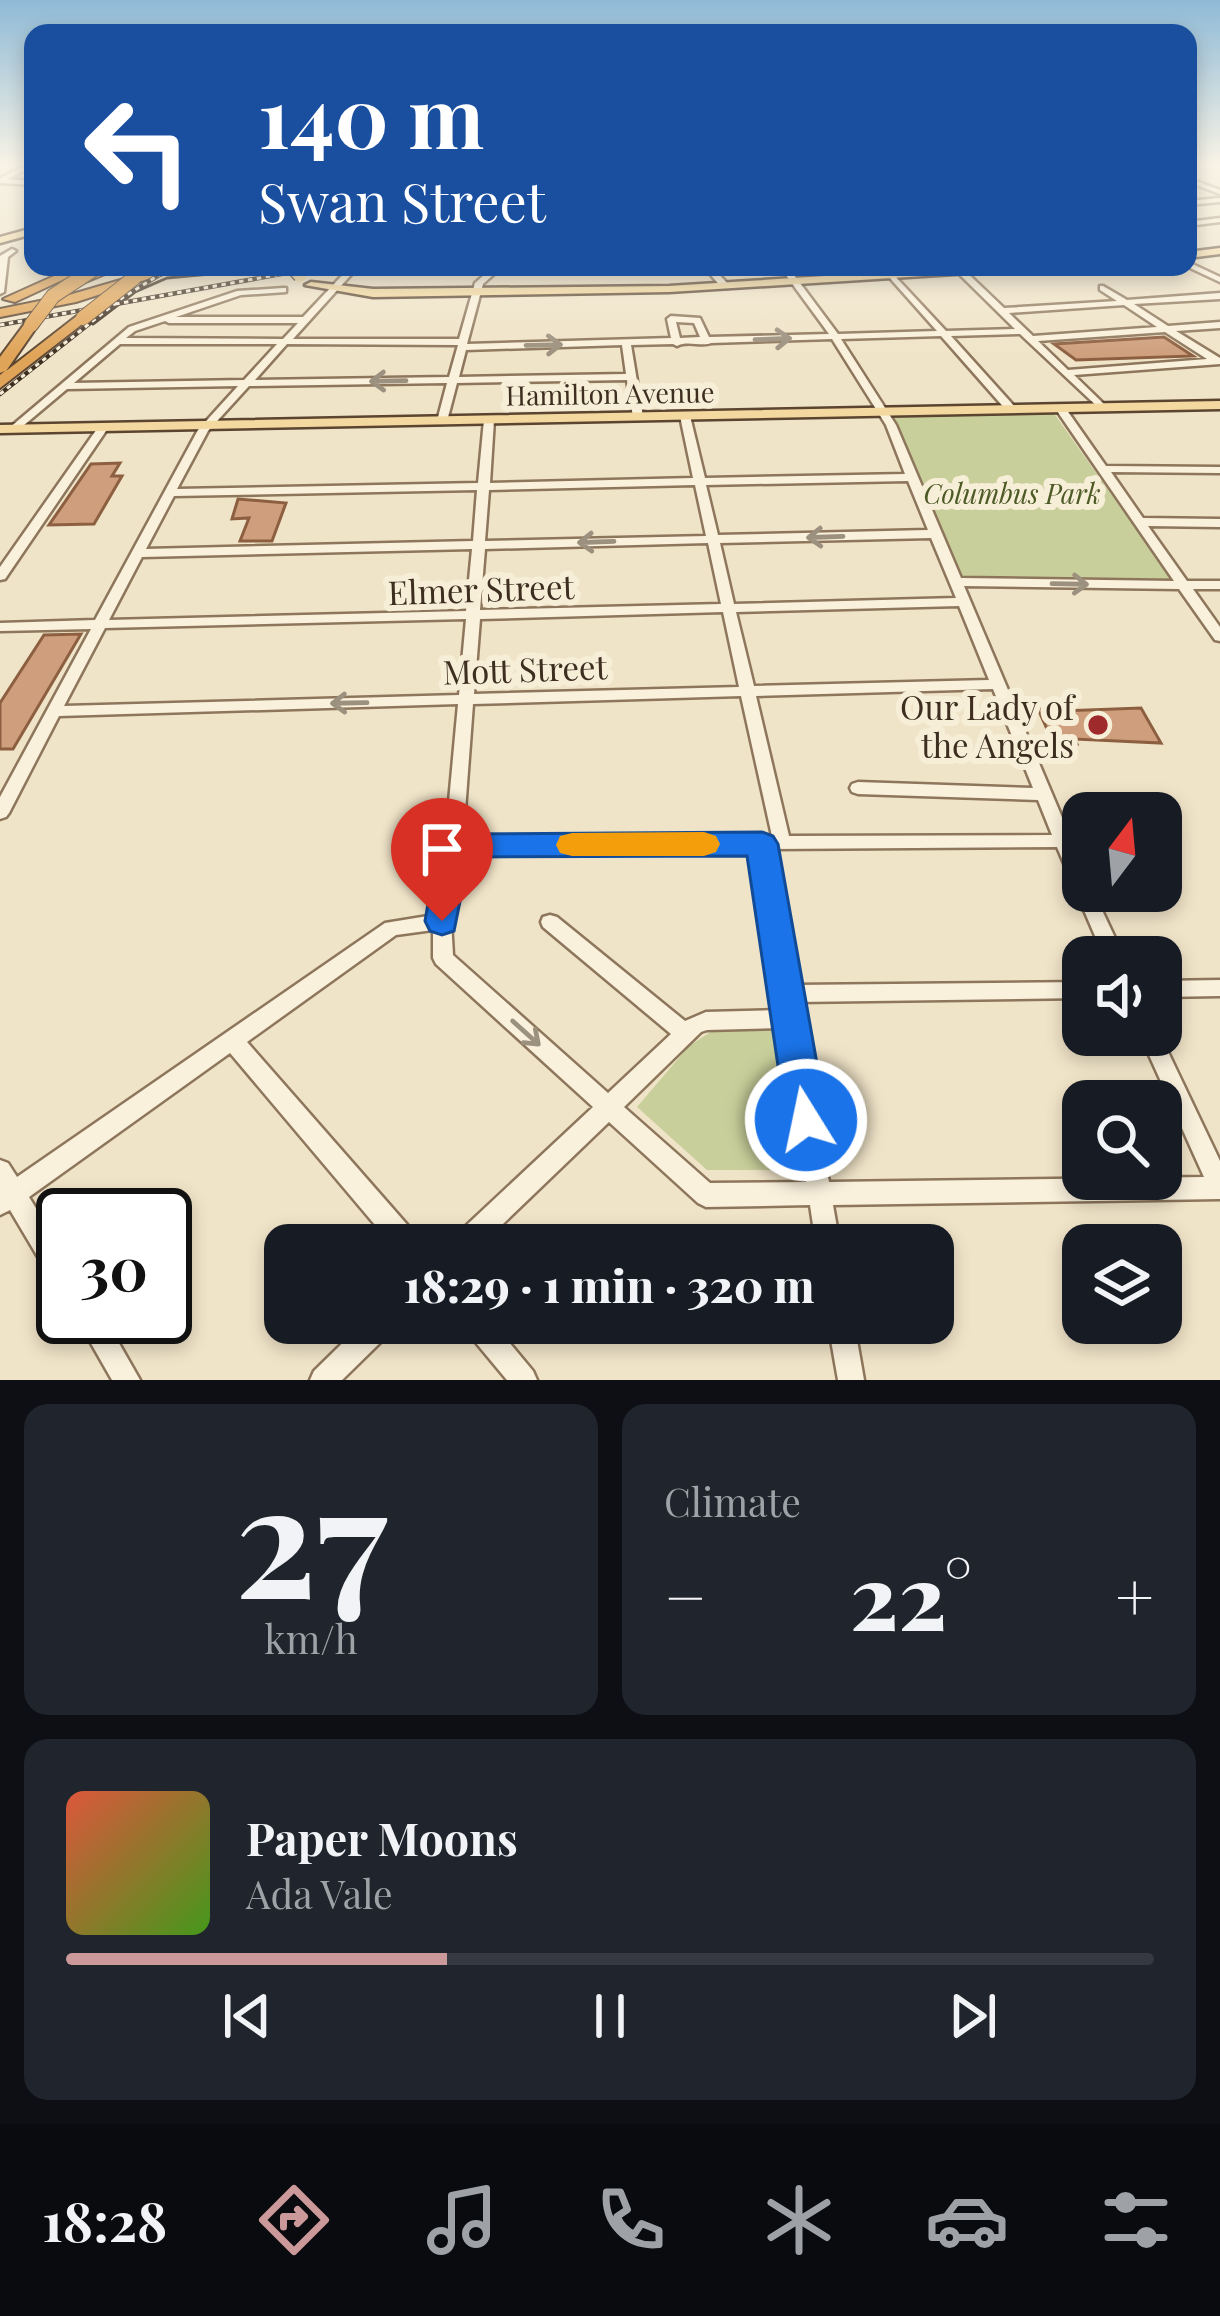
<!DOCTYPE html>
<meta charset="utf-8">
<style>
:root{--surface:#171b24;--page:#20242c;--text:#f1f3f6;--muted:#9ea1a6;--line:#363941;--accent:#cc999b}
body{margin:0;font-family:"Playfair Display",serif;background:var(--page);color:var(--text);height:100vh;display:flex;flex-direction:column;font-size:45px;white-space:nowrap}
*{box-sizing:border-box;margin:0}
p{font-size:39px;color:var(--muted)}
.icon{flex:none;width:66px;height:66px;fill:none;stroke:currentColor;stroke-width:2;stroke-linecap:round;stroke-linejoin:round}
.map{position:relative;height:1380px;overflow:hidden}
.drawer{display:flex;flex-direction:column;gap:24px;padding:24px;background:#0d0f14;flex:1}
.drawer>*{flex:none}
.top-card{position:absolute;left:24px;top:24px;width:1173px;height:252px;border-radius:24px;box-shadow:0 6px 18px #0003;background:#1a4fa0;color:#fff;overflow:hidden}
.needle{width:78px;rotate:16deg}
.controls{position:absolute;left:1062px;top:792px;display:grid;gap:24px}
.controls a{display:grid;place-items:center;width:120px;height:120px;border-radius:24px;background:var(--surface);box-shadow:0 6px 18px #0003;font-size:60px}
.speed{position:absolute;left:36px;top:1188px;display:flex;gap:24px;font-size:60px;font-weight:700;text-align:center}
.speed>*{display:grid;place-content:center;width:156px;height:156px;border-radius:50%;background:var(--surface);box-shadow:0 6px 18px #0003;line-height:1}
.speed .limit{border:6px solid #111;border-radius:18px;background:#fff;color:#111}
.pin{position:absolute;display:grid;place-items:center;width:102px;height:102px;color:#fff;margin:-123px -51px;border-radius:50% 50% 50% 0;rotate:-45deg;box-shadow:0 0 12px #0007}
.pin .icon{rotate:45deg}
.me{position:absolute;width:132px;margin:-66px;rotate:350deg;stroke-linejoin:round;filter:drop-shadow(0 0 9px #0008)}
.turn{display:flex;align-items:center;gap:42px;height:252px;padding:0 36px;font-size:54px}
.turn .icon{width:156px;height:156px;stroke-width:2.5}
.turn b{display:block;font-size:84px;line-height:102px}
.big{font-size:90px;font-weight:800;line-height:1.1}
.drawer .card{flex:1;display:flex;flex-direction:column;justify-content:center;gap:18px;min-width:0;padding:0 42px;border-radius:24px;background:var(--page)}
.drawer .dial{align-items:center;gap:0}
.dial b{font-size:156px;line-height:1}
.song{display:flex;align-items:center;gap:36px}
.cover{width:144px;height:144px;border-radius:18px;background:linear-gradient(135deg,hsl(10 70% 55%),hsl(100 70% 35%))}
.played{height:12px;border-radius:6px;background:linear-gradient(90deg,var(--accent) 35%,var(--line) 35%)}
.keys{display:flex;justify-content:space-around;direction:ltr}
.heat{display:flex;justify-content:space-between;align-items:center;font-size:66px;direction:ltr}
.drawer .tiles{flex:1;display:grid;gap:24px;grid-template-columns:1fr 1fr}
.card:last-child{grid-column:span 2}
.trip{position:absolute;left:264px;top:1224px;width:690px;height:120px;border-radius:24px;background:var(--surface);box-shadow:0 6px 18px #0003;font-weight:800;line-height:120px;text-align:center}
.menu{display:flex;height:192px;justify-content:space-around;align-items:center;background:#090b0e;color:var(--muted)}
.menu .icon{width:84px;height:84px}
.menu .active{color:var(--accent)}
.menu b{font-size:54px;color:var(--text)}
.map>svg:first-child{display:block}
</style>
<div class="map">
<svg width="1220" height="1380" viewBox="0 0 1220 1380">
<rect width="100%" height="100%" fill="#f0e4c8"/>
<path fill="#c9cf9b" d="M1053 412 1172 580 961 577 893 415Z
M773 1029 792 1170H707L637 1107 689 1046 712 1031Z"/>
<path fill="#cf9f7d" stroke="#8d5f41" stroke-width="3" d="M1164 337 1193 356 1076 360 1054 344Z
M120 463 112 476H122L94 524 49 525 91 464Z
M238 499 286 503 272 541H240L249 518 232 519Z
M81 634 13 749H0V703L44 635Z
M1046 706H1059L1061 711 1141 708 1161 743 1075 739 1077 744H1065L1052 740 1038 709Z"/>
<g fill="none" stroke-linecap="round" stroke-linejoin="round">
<defs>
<path id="minor" d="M28 164H33V166L8 179 33 181V185L0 183V178Z
M1188 178 1220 190V194L1188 182Z
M1220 198V202L1188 205V201Z
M1220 218V222L1188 226V222Z
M12 249 16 251 8 257 4 292 0 294V256Z
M1188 262 1220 277V282L1188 267Z
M350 267H358L293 339H459L475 283 493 267H502L483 284 467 344 671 338 667 319 671 316 700 318 709 337 829 334 780 267H788L838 334 937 331 889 277V273H892L946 331 1015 329 952 267H961L1004 308 1117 301 1100 290V286H1103L1127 300 1220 293V299L1134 304 1168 326 1220 322V328L1176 331 1220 358V364L1074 375 1105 405V409L1101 410 1020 334 951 336 1015 407 1016 409 1011 412 1007 411 941 336 841 339 896 425 961 578 1174 581 1055 408 1056 406H1064L1106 466 1220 467V473L1111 472 1143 518 1220 519V527L1148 526 1187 581H1220V589H1193L1220 627V641L1215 640 1179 589 964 586 1083 867V891H1093L1124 957H1104L1057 847 772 849 795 985 1083 982V998L798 1002 829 1182 1204 1177 1140 1035H1160L1220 1161V1199L833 1205 840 1245H816L810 1205 706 1207 698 1203 609 1122 481 1245H452L455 1236 593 1107 436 964 433 958V930L396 935 247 1042 417 1236 420 1245H392L230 1053 29 1197 63 1252V1287L54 1284 10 1210 0 1215V1160L8 1163 17 1177 385 923 434 915 445 845 458 704 59 716 9 813 6 817 0 819V797L91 629 0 631V623L95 620 198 430 238 386 67 389 17 431 8 429 129 327 237 291 283 288H286V292L241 295 176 317H303ZM1124 305 1157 327 1033 336 1009 313ZM165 321 169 323H298L283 339 126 338 135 331ZM676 322 694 323 700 337 680 338ZM1165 332 1207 359 1068 370 1038 341ZM832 339 886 425 905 474 705 478 690 416 685 413 680 416 693 478 490 483 494 420 489 417 484 420 478 483 177 489 208 431 249 386 447 383 437 421 442 424 447 421 457 383 627 380 633 417 638 420 643 417 631 345 673 344 677 346C687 340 702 347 711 343ZM120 344H277L244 380 74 383ZM287 344 458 345 449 377 255 380ZM622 345 626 374 459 377 466 350ZM908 481 928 530 718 535 706 485ZM695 485 706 536 485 541 489 490ZM477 490 473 541 146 549 174 496ZM931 538 956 598 734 604 720 543ZM708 543 721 604 480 610 485 549ZM472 549 466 611 109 620 142 557ZM959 606 989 680 754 686 736 612ZM723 612 739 687 474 694 480 619ZM466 619 459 695 64 706 105 628ZM993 689 1033 788 858 782 852 784 850 788 852 792 858 794 1038 800 1052 835 789 836 756 696ZM741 696 772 836 463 838 473 704ZM754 849 779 1010 706 1012 685 1021 557 917 550 915 543 917 541 922 543 927 671 1034 608 1093 453 955 451 921 462 851ZM782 1028 806 1182 710 1183 624 1107 701 1032 707 1030Z
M704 267H712L728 284V288H722Z
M99 426 108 428 5 579 0 580V567Z
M1220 980V996L1161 997V981Z
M76 1317H104L140 1380H112Z
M363 1323H395L391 1332 342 1380H310L314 1371Z
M463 1323H493L533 1371 537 1380H507L467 1332Z
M828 1323H854L864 1380H838Z"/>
<path id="major" d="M33 228V234L0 243V237Z
M1220 248V254L1188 258V252Z
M217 267H246L240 270Z
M965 267H1024L1018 270 669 292 373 297 305 285 311 282 373 289 669 286Z
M1220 401V409L0 433V425Z"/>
<path id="highway" d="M74 267 88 268 15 302 3 299Z
M104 267H122L76 286 64 283Z
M165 267H185L76 302 0 317V309L69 295Z
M78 315 90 318 0 388V375L5 371 0 373V357L26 322 38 325 6 371Z"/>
</defs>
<use href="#minor" stroke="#8d765c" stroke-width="5"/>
<use href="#major" stroke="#5b4430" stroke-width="5"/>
<use href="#highway" stroke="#5b4430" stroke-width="4"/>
<use href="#minor" fill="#faf1dc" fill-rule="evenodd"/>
<use href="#major" fill="#f3d9a0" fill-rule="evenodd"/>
<use href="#highway" fill="#e0a458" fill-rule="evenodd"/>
<path stroke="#3d2e20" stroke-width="3" d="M93 324 135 292 167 278 285 267"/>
<defs>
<path id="rail" d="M0 325 320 267
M0 394 122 298 172 267"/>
</defs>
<use href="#rail" stroke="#3d2e20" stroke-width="4.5"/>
<use href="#rail" stroke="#f7eed8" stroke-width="3" stroke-dasharray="4.5" stroke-linecap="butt"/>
<defs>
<path id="major-bridge" d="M292 267 300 276"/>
<path id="highway-bridge" d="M83 318 134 278
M31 325 53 296 97 267"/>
</defs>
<use href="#major-bridge" stroke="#5b4430" stroke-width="15" stroke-linecap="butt"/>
<use href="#highway-bridge" stroke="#5b4430" stroke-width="16" stroke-linecap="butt"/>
<use href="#major-bridge" stroke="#f3d9a0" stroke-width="12"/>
<use href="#highway-bridge" stroke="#e0a458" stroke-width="14"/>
</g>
<defs><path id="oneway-shaft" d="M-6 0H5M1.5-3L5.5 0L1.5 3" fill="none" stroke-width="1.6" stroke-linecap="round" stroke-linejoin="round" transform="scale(3)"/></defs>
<g stroke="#9c907e">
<use href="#oneway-shaft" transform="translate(773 339) rotate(-2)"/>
<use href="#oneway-shaft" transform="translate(544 345) rotate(-1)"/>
<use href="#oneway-shaft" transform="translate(388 381) rotate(179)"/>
<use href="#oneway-shaft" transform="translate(825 537) rotate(178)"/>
<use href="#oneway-shaft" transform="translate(596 542) rotate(178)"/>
<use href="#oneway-shaft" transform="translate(1070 584) rotate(1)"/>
<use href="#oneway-shaft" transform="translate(349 703) rotate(179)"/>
<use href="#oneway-shaft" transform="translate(526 1033) rotate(42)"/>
</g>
<linearGradient id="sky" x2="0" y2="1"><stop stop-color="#8fbad6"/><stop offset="0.46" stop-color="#f8f3e6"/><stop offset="1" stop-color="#f8f3e6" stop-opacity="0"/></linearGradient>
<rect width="1220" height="357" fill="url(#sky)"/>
<path fill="#1a73e8" stroke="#114b97" stroke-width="3" d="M762 832 773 836 778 844 827 1120 821 1133 806 1138 792 1133 786 1120 747 856 469 857 454 931 442 935 430 931 425 921 438 845 443 837 454 834Z"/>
<path fill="#f59e0b" d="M704 832 716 836 720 844 716 852 704 856H572L560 853 556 845 560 836 572 833Z"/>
<circle fill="#9e2a2b" stroke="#f7eed8" stroke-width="4.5" cx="1098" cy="725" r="12"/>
<g text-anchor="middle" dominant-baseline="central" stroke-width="12" stroke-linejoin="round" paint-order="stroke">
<g font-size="27" fill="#3d2e20" stroke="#f7eed8">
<text transform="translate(610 393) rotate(-1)">Hamilton Avenue</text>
</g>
<g font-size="27" font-style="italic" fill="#4d5a26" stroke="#f7eed8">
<text x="1012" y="493">Columbus Park</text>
</g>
<g font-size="33" fill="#3d2e20" stroke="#f7eed8">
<text transform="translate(481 588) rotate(-2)">Elmer Street</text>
<text transform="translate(525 668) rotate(-2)">Mott Street</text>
</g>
<g font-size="33" fill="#3d2e20" stroke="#f7eed8" text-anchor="end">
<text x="1074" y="706">Our Lady of<tspan x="1074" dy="38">the Angels</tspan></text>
</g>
</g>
</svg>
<div class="controls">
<a><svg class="needle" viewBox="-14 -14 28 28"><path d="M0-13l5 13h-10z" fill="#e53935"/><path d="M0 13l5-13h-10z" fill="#9ea1a6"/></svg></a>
<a><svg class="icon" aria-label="sound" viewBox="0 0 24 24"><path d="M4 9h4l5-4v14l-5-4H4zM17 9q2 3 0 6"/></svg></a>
<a><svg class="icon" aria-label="search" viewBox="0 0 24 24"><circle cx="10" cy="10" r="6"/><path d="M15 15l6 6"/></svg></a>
<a><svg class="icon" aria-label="layers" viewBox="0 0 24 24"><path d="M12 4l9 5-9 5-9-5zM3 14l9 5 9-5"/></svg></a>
</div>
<div class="speed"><div class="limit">30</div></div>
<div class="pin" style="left:442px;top:921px;background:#d93025"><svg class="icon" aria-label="arrive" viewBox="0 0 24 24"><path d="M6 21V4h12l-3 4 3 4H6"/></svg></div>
<svg class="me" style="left:806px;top:1120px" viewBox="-20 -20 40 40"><circle r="17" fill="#1a73e8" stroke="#fff" stroke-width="3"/><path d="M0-11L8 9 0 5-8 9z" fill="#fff"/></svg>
<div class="trip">18:29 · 1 min · 320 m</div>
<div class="top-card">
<div class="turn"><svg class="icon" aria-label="left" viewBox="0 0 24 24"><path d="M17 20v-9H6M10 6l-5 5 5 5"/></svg><div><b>140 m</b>Swan Street</div></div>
</div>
</div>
<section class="drawer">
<div class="tiles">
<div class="card dial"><b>27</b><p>km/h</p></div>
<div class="card"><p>Climate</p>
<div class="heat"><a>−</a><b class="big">22°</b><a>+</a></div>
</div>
<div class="card">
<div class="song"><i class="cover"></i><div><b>Paper Moons</b><p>Ada Vale</p></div></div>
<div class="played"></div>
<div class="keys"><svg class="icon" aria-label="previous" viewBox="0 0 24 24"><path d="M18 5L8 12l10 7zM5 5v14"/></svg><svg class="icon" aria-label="pause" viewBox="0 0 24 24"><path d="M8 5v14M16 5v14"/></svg><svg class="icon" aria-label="next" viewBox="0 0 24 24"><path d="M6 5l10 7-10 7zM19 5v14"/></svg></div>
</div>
</div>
</section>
<nav class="menu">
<b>18:28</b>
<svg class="icon active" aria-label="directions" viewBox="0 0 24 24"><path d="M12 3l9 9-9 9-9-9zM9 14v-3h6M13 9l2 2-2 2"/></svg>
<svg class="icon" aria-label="music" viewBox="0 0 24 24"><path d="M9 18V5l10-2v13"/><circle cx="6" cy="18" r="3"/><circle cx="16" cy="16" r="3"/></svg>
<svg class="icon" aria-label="phone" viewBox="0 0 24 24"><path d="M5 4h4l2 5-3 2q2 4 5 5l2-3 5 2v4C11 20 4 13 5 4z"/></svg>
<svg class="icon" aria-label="climate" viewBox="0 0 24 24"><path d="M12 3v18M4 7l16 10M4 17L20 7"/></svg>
<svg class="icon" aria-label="car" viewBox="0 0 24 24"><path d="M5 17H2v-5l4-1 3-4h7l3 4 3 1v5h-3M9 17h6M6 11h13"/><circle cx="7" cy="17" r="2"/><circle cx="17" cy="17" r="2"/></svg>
<svg class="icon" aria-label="filters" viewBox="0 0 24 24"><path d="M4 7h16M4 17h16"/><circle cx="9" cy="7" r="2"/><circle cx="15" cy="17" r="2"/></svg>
</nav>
